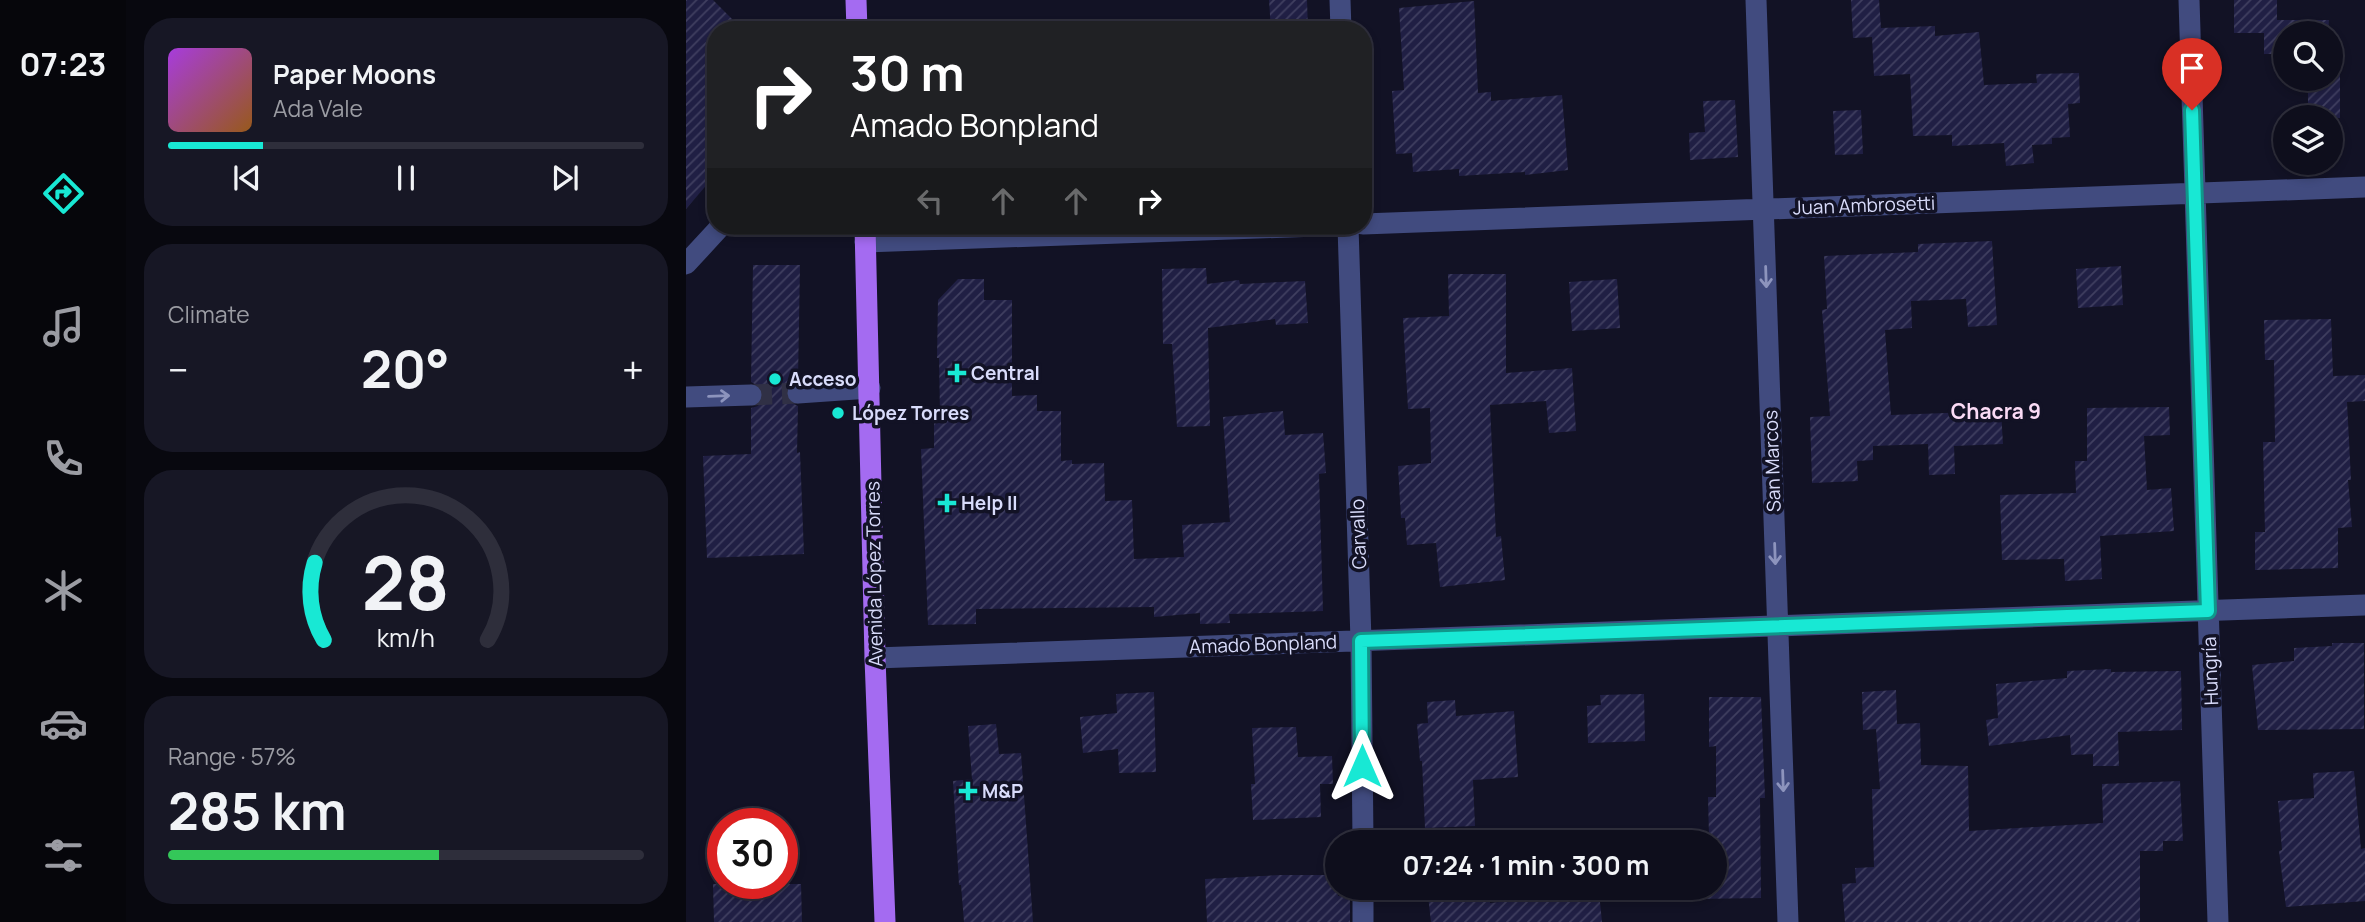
<!DOCTYPE html>
<meta charset="utf-8">
<style>
:root{--surface:#0e0e1c;--page:#171725;--text:#f1f3f6;--muted:#9b9ca3;--line:#2e2e3b;--accent:#18e8d4}
body{margin:0;font-family:Manrope,sans-serif;background:var(--page);color:var(--text);height:100vh;display:flex;flex-direction:column;font-size:26px;white-space:nowrap}
*{box-sizing:border-box;margin:0}
p{font-size:23px;color:var(--muted)}
.icon{flex:none;width:38px;height:38px;fill:none;stroke:currentColor;stroke-width:2;stroke-linecap:round;stroke-linejoin:round}
.map{position:relative;flex:1;overflow:hidden}
.panel{display:flex;flex-direction:column;gap:18px;padding:18px;background:#08080f;width:560px}
.panel>*{flex:none}
.banner{position:absolute;left:21px;top:21px;width:665px;height:214px;border-radius:28px;box-shadow:0 4px 10px #0003,0 0 0 2px var(--line);background:#202124;color:#fff;overflow:hidden}
.fabs{position:absolute;left:1587px;top:21px;display:grid;gap:14px}
.fabs a{display:grid;place-items:center;width:70px;height:70px;border-radius:50%;background:var(--surface);box-shadow:0 4px 10px #0003,0 0 0 2px var(--line);font-size:35px}
.speed{position:absolute;left:21px;top:808px;display:flex;gap:14px;font-size:35px;font-weight:700;text-align:center}
.speed>*{display:grid;place-content:center;width:91px;height:91px;border-radius:50%;background:var(--surface);box-shadow:0 4px 10px #0003,0 0 0 2px var(--line);line-height:1}
.speed .limit{border:10px solid #d22;background:#fff;color:#111}
.pin{position:absolute;display:grid;place-items:center;width:60px;height:60px;color:#fff;margin:-72px -30px;border-radius:50% 50% 50% 0;rotate:-45deg;box-shadow:0 0 7px #0007}
.pin .icon{rotate:45deg}
.me{position:absolute;width:77px;margin:-38px;rotate:0deg;stroke-linejoin:round;filter:drop-shadow(0 0 5px #0008)}
.turn{display:flex;align-items:center;gap:24px;height:147px;padding:0 28px;font-size:32px}
.turn .icon{width:91px;height:91px;stroke-width:2.5}
.turn b{display:block;font-size:49px;line-height:60px}
.lanes{display:flex;align-items:center;height:66px;padding:0 28px;background:#0003;justify-content:center;gap:35px;direction:ltr}
.lanes .off{opacity:.35}
.big{font-size:52px;font-weight:700;line-height:1.1}
.panel .card{flex:1;display:flex;flex-direction:column;justify-content:center;gap:10px;min-width:0;padding:0 24px;border-radius:28px;background:var(--page)}
.panel .dial{align-items:center;gap:0}
.dial svg{height:182px;overflow:visible;fill:none;stroke:var(--line);stroke-width:7;stroke-linecap:round;text-anchor:middle}
.dial text{fill:var(--text);stroke:none}
.song{display:flex;align-items:center;gap:21px}
.cover{width:84px;height:84px;border-radius:10px;background:linear-gradient(135deg,hsl(280 70% 55%),hsl(30 70% 35%))}
.played{height:7px;border-radius:4px;background:linear-gradient(90deg,var(--accent) 20%,var(--line) 20%)}
.keys{display:flex;justify-content:space-around;direction:ltr}
.heat{display:flex;justify-content:space-between;align-items:center;font-size:38px;direction:ltr}
.charge{height:10px;border-radius:5px;background:linear-gradient(90deg,#34c759 57%,var(--line) 0)}
.trip{position:absolute;left:639px;top:830px;width:402px;height:70px;border-radius:35px;background:var(--surface);box-shadow:0 4px 10px #0003,0 0 0 2px var(--line);font-weight:700;line-height:70px;text-align:center}
main{display:flex;flex:1;min-height:0}
.dock{display:flex;flex-direction:column;width:126px;justify-content:space-around;align-items:center;background:#06060b;color:var(--muted)}
.dock .icon{width:49px;height:49px}
.dock .selected{color:var(--accent)}
.dock b{font-size:32px;color:var(--text)}
.map>svg:first-child{display:block}
</style>
<main>
<nav class="dock">
<b>07:23</b>
<svg class="icon selected" aria-label="directions" viewBox="0 0 24 24"><path d="M12 3l9 9-9 9-9-9zM9 14v-3h6M13 9l2 2-2 2"/></svg>
<svg class="icon" aria-label="music" viewBox="0 0 24 24"><path d="M9 18V5l10-2v13"/><circle cx="6" cy="18" r="3"/><circle cx="16" cy="16" r="3"/></svg>
<svg class="icon" aria-label="phone" viewBox="0 0 24 24"><path d="M5 4h4l2 5-3 2q2 4 5 5l2-3 5 2v4C11 20 4 13 5 4z"/></svg>
<svg class="icon" aria-label="climate" viewBox="0 0 24 24"><path d="M12 3v18M4 7l16 10M4 17L20 7"/></svg>
<svg class="icon" aria-label="car" viewBox="0 0 24 24"><path d="M5 17H2v-5l4-1 3-4h7l3 4 3 1v5h-3M9 17h6M6 11h13"/><circle cx="7" cy="17" r="2"/><circle cx="17" cy="17" r="2"/></svg>
<svg class="icon" aria-label="filters" viewBox="0 0 24 24"><path d="M4 7h16M4 17h16"/><circle cx="9" cy="7" r="2"/><circle cx="15" cy="17" r="2"/></svg>
</nav>
<section class="panel">
<div class="card">
<div class="song"><i class="cover"></i><div><b>Paper Moons</b><p>Ada Vale</p></div></div>
<div class="played"></div>
<div class="keys"><svg class="icon" aria-label="previous" viewBox="0 0 24 24"><path d="M18 5L8 12l10 7zM5 5v14"/></svg><svg class="icon" aria-label="pause" viewBox="0 0 24 24"><path d="M8 5v14M16 5v14"/></svg><svg class="icon" aria-label="next" viewBox="0 0 24 24"><path d="M6 5l10 7-10 7zM19 5v14"/></svg></div>
</div>
<div class="card"><p>Climate</p>
<div class="heat"><a>−</a><b class="big">20°</b><a>+</a></div>
</div>
<div class="card dial"><svg viewBox="0 0 100 80">
<path d="M14 69A42 42 0 1 1 86 69"/>
<path d="M14 69A42 42 0 0 1 10 35" stroke="#18e8d4"/>
<text x="50" y="56" font-size="32" font-weight="700">28</text>
<text x="50" y="72" font-size="11">km/h</text>
</svg></div>
<div class="card"><p>Range · 57%</p><b class="big">285 km</b><div class="charge"></div></div>
</section>
<div class="map">
<svg width="1679" height="922" viewBox="0 0 1679 922">
<defs>
<pattern id="building-hatch" width="6" height="6" patternUnits="userSpaceOnUse" patternTransform="scale(1.75)"><rect width="6" height="6" fill="#201f44"/><path d="M-1 1l2-2M0 6l6-6M5 7l2-2" fill="none" stroke="#403f60"/></pattern>
</defs>
<rect width="100%" height="100%" fill="#121225"/>
<path fill="url(#building-hatch)" d="M0 0H27L57 30H30V174L0 209Z
M583 0H621L622 30H585Z
M1165 0H1193L1195 28 1249 26V36L1293 32 1298 85 1351 83 1350 74 1393 73 1394 103 1382 104 1384 137 1366 138V144L1346 145 1348 163 1320 166 1318 143 1266 146V135L1227 136 1224 74 1188 76 1186 37 1167 38Z
M1548 0H1591V20H1643L1642 33H1600V54H1578V33H1548Z
M788 1 792 93 805 92V101L876 95 882 170 839 175V172L773 176V169L727 172 726 153 710 154 706 91 718 90 713 8Z
M1645 63H1654V118L1622 117V79H1645Z
M1049 100 1052 157 1004 160 1003 133 1019 132 1017 101Z
M1175 110 1177 154 1149 155 1147 111Z
M1306 241 1311 325 1282 327 1280 299 1225 301 1226 328 1199 330 1205 415 1315 411 1317 444 1268 446 1269 474 1243 475 1242 444 1187 446V460L1171 461 1172 481 1126 483 1124 417 1144 416 1136 310 1141 309 1138 256 1232 252V244Z
M67 265H114L112 380 104 383 99 393 102 401 112 406 111 453 114 452 118 554 21 558 17 456 65 454V408L72 406 78 395 76 388 65 382Z
M1435 266 1437 305 1392 308 1390 269Z
M520 268 521 284 553 280 554 284 619 281 622 323 590 325 589 319 522 328 524 426 491 427 486 344H477L476 269Z
M762 274H820V373L886 368 890 431 863 433 860 401 804 405 810 537 815 536 819 580 754 587 750 543 721 545 719 518H715L712 466 745 463 744 408 722 409 717 318 763 316Z
M272 279H298V300H326V396L351 395V411H375V461L386 460V464L418 463 419 501 446 500 448 559 498 557 496 525 544 522 537 417 597 411 599 435 637 433 640 473 633 474 637 611 543 614 544 623 514 624V613L468 617V607L290 609V624L242 625 235 449 248 448V416H254L253 358H251L252 300Z
M931 279 934 328 886 331 883 282Z
M1645 319 1647 376 1679 375V401L1661 402 1665 480H1662L1666 527 1652 528V568L1569 570V532H1579L1577 442H1589L1588 360H1579L1578 320Z
M1483 407 1484 435 1458 436 1461 490 1485 488 1488 531 1414 536 1416 579 1379 581 1378 559 1316 560 1314 495 1390 493 1389 461H1401V408Z
M1646 643H1678V729L1572 730 1566 665 1608 661V648L1646 646Z
M1425 669V672L1495 671 1496 730 1432 732 1433 766H1407V754L1385 755 1384 735 1303 746 1300 720 1312 718 1310 684 1381 678V671Z
M1210 690 1211 724 1234 723 1235 765 1282 766 1283 831 1417 823 1416 784 1494 781 1497 841H1477V851H1454V922H1159L1156 884 1170 883 1169 868 1188 867 1186 789H1194L1190 729 1177 730 1176 692Z
M468 692 470 772 433 773 432 749 397 753 394 717 431 713 430 694Z
M958 694 959 741 902 743 901 706 915 705 914 695Z
M1023 697H1075L1079 798H1074L1075 898 1009 899V887H1029V842H1009L1008 837H1023L1022 797H1030V746L1023 747Z
M769 700 770 716 828 711 832 777 787 780 789 826 739 828 736 761H734L731 724 742 723 741 702Z
M310 724 313 754 335 753 347 922H278L275 885H273L267 781 286 779 282 726Z
M610 727 612 757 646 756 647 784H634L635 817 567 820 565 784H569L566 728Z
M1668 771 1675 849 1679 848V901L1600 907 1593 851 1596 850 1592 801 1628 798 1627 773Z
M594 875H651L652 896H664V922H521L519 879Z
M27 884H115L116 922H28Z
M741 887H804V903L913 892 916 922H745Z"/>
<g fill="none" stroke-linecap="round" stroke-linejoin="round">
<path stroke="#303045" stroke-width="21" stroke-dasharray="21 10" stroke-linecap="butt" d="M65 395 112 393"/>
<path stroke="#414b7f" stroke-width="21" d="M654 0 655 30
M1070 0 1102 922
M1503 0 1532 922
M677 224 1679 187
M662 226 675 641 677 842
M179 242 631 226
M0 264 35 226
M112 393 184 388
M0 397 65 395
M189 658 1679 605
M677 887V922"/>
<path stroke="#a46bf1" stroke-width="21" d="M170 0 171 30
M179 226 189 658 199 922"/>
</g>
<defs><path id="oneway-shaft" d="M-6 0H5M1.5-3L5.5 0L1.5 3" fill="none" stroke-width="1.6" stroke-linecap="round" stroke-linejoin="round" transform="scale(1.75)"/></defs>
<g stroke="#8d94bd">
<use href="#oneway-shaft" transform="translate(1080 277) rotate(88)"/>
<use href="#oneway-shaft" transform="translate(33 396) rotate(-2)"/>
<use href="#oneway-shaft" transform="translate(1089 554) rotate(88)"/>
<use href="#oneway-shaft" transform="translate(1097 781) rotate(88)"/>
</g>
<g fill="none" stroke-linecap="round" stroke-linejoin="round">
<defs>
<path id="route" d="M676 766 675 641 1522 611 1506 110"/>
</defs>
<use href="#route" stroke="#10978a" stroke-width="18"/>
<use href="#route" stroke="#18e8d4" stroke-width="12"/>
</g>
<g fill="#18e8d4" stroke="#121225" stroke-width="2.5">
<path d="M267.5 362.5h7v7h7v7h-7v7h-7v-7h-7v-7h7z"/>
<circle cx="89" cy="379" r="7"/>
<circle cx="152" cy="413" r="7"/>
<path d="M257.5 492.5h7v7h7v7h-7v7h-7v-7h-7v-7h7z"/>
<path d="M278.5 780.5h7v7h7v7h-7v7h-7v-7h-7v-7h7z"/>
</g>
<g text-anchor="middle" dominant-baseline="central" stroke-width="7" stroke-linejoin="round" paint-order="stroke">
<g font-size="19" fill="#d9dcfb" stroke="#121225">
<text transform="translate(1178 205) rotate(-2)">Juan Ambrosetti</text>
<text transform="translate(1086 461) rotate(-92)">San Marcos</text>
<text transform="translate(672 534) rotate(-92)">Carvallo</text>
<text transform="translate(188 574) rotate(-91)">Avenida López Torres</text>
<text transform="translate(577 644) rotate(-2)">Amado Bonpland</text>
<text transform="translate(1524 671) rotate(-92)">Hungría</text>
</g>
<g font-size="19" font-weight="bold" fill="#d9dcfb" stroke="#121225" text-anchor="start">
<text x="285" y="373">Central</text>
<text x="103" y="379">Acceso</text>
<text x="166" y="413">López Torres</text>
<text x="275" y="503">Help II</text>
<text x="296" y="791">M&amp;P</text>
</g>
<g font-size="21" font-weight="bold" fill="#fbdbf6" stroke="#121225">
<text x="1310" y="411">Chacra 9</text>
</g>
</g>
</svg>
<div class="fabs">
<a><svg class="icon" aria-label="search" viewBox="0 0 24 24"><circle cx="10" cy="10" r="6"/><path d="M15 15l6 6"/></svg></a>
<a><svg class="icon" aria-label="layers" viewBox="0 0 24 24"><path d="M12 4l9 5-9 5-9-5zM3 14l9 5 9-5"/></svg></a>
</div>
<div class="speed"><div class="limit">30</div></div>
<div class="pin" style="left:1506px;top:110px;background:#d93025"><svg class="icon" aria-label="arrive" viewBox="0 0 24 24"><path d="M6 21V4h12l-3 4 3 4H6"/></svg></div>
<svg class="me" style="left:676px;top:766px" viewBox="-20 -20 40 40"><path d="M0-17L14 15 0 8-14 15z" fill="#18e8d4" stroke="#fff" stroke-width="4"/></svg>
<div class="trip">07:24 · 1 min · 300 m</div>
<div class="banner">
<div class="turn"><svg class="icon" aria-label="right" viewBox="0 0 24 24"><path d="M7 20v-9h11M14 6l5 5-5 5"/></svg><div><b>30 m</b>Amado Bonpland</div></div>
<div class="lanes"><svg class="icon off" aria-label="left" viewBox="0 0 24 24"><path d="M17 20v-9H6M10 6l-5 5 5 5"/></svg><svg class="icon off" aria-label="ahead" viewBox="0 0 24 24"><path d="M12 20V5M6 11l6-6 6 6"/></svg><svg class="icon off" aria-label="ahead" viewBox="0 0 24 24"><path d="M12 20V5M6 11l6-6 6 6"/></svg><svg class="icon" aria-label="right" viewBox="0 0 24 24"><path d="M7 20v-9h11M14 6l5 5-5 5"/></svg></div>
</div>
</div>
</main>
